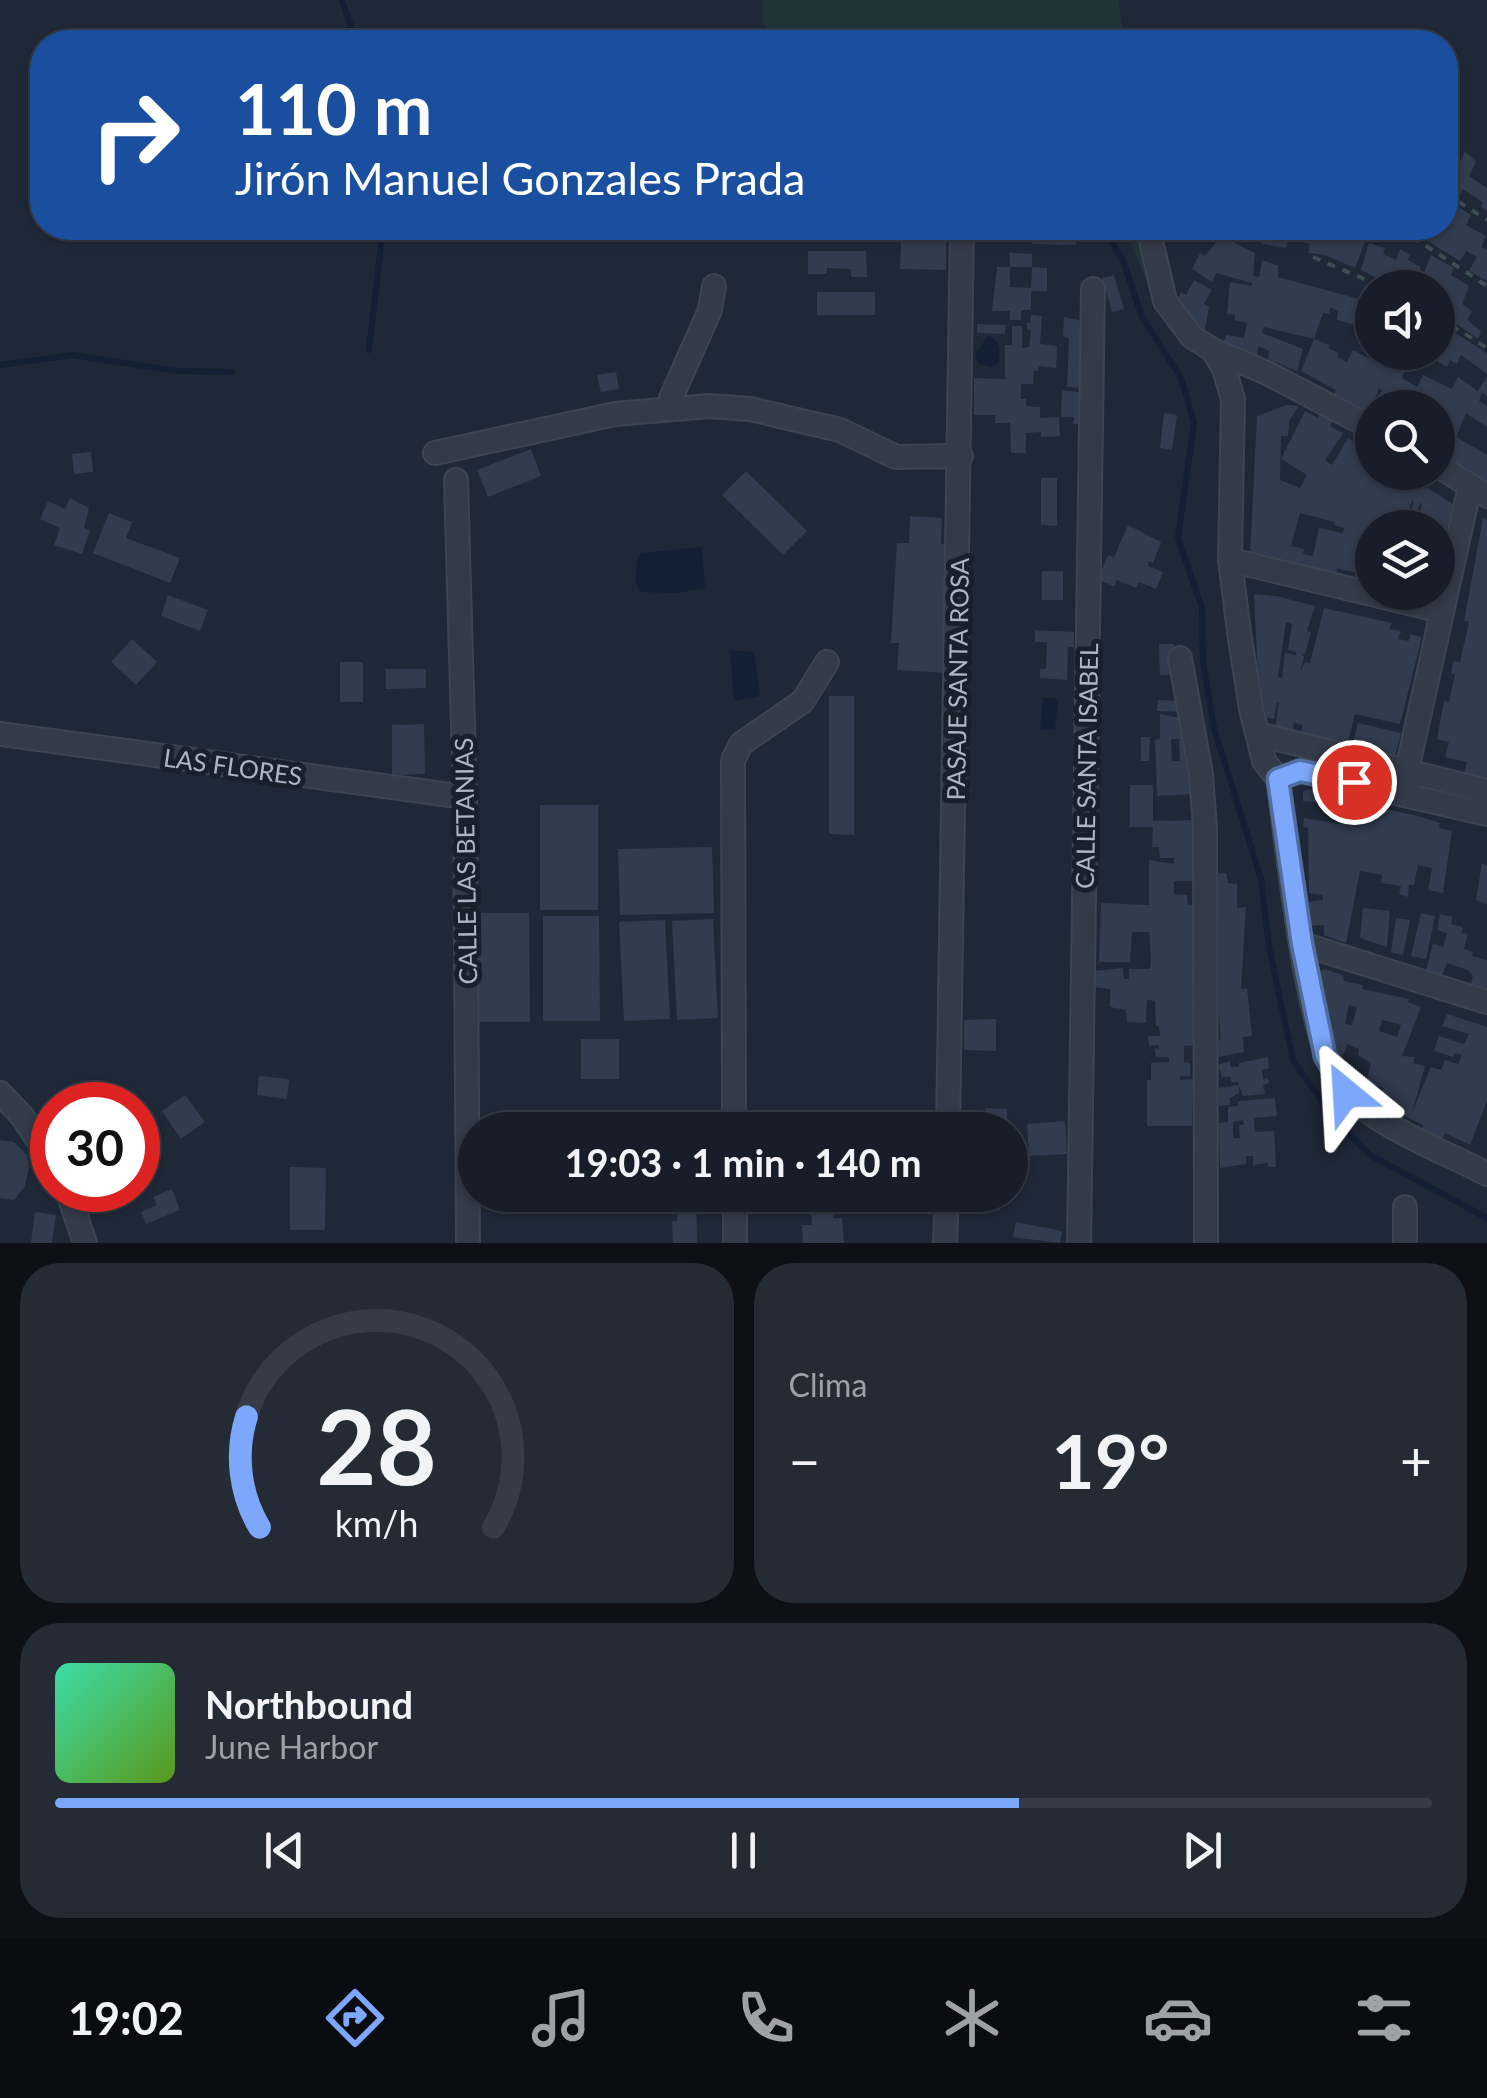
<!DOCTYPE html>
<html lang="es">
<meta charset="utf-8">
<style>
:root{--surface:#171e29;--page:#242b35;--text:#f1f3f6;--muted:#9ea2a8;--line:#363c46;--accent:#7da7fa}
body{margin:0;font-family:Lato,sans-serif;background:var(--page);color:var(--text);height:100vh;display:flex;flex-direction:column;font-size:38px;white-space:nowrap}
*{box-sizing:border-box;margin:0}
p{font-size:32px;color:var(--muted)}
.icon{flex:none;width:55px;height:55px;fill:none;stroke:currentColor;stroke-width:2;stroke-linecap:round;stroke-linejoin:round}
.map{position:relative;height:1243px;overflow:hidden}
.side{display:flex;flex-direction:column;gap:20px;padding:20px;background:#0d1017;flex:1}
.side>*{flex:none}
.hud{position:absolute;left:30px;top:30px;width:1428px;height:210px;border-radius:40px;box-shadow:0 2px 8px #0004,0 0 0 2px var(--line);background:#1a4fa0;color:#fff;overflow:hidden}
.buttons{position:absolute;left:1355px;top:270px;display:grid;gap:20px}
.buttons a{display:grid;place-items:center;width:100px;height:100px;border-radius:50%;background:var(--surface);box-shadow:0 2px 8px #0004,0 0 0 2px var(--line);font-size:50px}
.speed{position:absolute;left:30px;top:1082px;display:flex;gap:20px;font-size:50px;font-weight:700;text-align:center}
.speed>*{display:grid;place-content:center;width:130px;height:130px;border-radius:50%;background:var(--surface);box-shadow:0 2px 8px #0004,0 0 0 2px var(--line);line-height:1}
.speed .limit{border:15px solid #d22;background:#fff;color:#111}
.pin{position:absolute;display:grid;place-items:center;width:85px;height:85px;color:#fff;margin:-42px;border:5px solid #fff;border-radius:50%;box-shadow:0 2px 10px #0007}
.me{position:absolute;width:110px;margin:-55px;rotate:333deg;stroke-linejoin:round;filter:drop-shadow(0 0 8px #0008)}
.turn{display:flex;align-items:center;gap:35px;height:210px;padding:0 40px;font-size:45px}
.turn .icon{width:130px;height:130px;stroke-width:2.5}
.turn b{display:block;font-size:70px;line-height:85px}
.big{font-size:75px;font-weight:700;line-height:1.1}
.side .card{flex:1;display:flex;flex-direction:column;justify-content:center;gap:15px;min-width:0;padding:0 35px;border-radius:40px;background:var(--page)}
.side .dial{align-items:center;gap:0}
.dial svg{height:260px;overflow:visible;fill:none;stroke:var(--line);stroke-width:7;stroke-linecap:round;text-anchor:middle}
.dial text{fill:var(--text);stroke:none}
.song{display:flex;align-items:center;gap:30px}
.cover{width:120px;height:120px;border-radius:15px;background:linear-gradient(135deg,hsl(160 70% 55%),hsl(90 70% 35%))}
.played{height:10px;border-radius:5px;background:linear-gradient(90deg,var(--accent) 70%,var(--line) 70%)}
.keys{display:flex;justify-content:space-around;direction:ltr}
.heat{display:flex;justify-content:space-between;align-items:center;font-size:55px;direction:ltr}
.side .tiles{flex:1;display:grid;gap:20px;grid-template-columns:1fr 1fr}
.card:last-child{grid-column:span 2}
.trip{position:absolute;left:458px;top:1112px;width:570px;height:100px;border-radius:50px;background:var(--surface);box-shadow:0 2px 8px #0004,0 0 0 2px var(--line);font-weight:700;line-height:100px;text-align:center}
.tab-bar{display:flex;height:160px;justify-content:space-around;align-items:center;background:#090c10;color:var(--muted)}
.tab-bar .icon{width:70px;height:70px}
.tab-bar .selected{color:var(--accent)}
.tab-bar b{font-size:45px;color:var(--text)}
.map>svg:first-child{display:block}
</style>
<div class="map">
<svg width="1487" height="1243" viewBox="0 0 1487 1243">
<rect width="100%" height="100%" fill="#1f2837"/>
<path fill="#213438" d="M763 0H1119L1123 42H907L883 38 878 42C843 43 789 52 763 22Z
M1125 228H1160L1176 286 1156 305Z"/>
<path fill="#131f34" d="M988 336C1000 339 1001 353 998 363L992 367 979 364 975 354Z
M702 547 705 588 676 593 640 592 635 580 638 556 641 553Z
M730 650 754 652 760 696 734 701Z
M1043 697 1058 699 1055 730 1040 729Z"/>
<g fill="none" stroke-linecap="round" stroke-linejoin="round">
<path stroke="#131f34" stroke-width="6" d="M342 0 356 42
M1104 228 1124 263 1142 317 1181 378 1194 423 1178 538 1202 608 1203 663 1214 728 1261 879 1269 947 1293 1060 1335 1120 1370 1155 1487 1218
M369 350 383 228
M0 365 73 355 176 371 233 372"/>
</g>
<path fill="#313c4e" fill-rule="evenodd" d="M1445 143 1456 148 1452 156 1460 162 1465 151 1476 162 1469 176 1487 188V211L1481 207 1482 202 1463 189 1461 194 1445 181Z
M1452 203 1471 215 1466 225 1486 236 1481 247 1487 250V281L1469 271 1477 257 1466 251 1460 261 1406 228H1445V208L1448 210Z
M771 228H785L786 236 771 237Z
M813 228H831V238L812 237Z
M855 228H874V239H854Z
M1033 228H1076V245L1032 244Z
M1266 228H1346L1355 232 1357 228H1370L1355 268 1325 255 1308 253 1310 244 1288 239 1286 248 1262 244Z
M901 236 946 238V270L900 269Z
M1221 236 1255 253 1253 276 1259 277 1262 260 1278 266V277L1370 302 1365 322 1357 321 1356 325 1337 320 1338 311 1330 307 1329 314 1323 313 1314 339 1264 327 1262 333 1303 349 1297 371 1268 359 1269 351 1259 346 1256 359 1222 348 1226 335 1244 338 1247 323 1235 320V315L1227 314 1230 282 1252 286V283L1216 273 1212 282 1192 269 1200 253 1205 256Z
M1369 243 1385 248 1383 254 1396 260 1400 249 1410 255 1408 260 1421 267 1412 288H1396L1361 270Z
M808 251H866L867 277H851V269L827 268V274H808Z
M1010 253 1032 254V267H1010Z
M1431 255 1454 268 1451 275 1469 286 1462 304 1472 311 1467 320 1481 331 1478 339 1438 311V288H1418Z
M997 267H1010V287L1031 288 1032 267 1047 268V291H1031V310H1021V320H1010V311H992Z
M1114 275 1124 309 1112 312 1102 278Z
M1194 280 1212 290 1204 304 1209 307 1204 334 1174 307 1181 292 1186 295Z
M817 292H875V315H817Z
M1031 315 1042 316 1040 344 1057 346 1056 368 1039 366 1038 371H1034L1033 384H1021V399H1026V406L1040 407V418L1059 417 1060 436 1041 437V432L1026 433V453H1011L1010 423H995V415H974V378L1005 379V345H1012V326H1022V348L1029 347 1031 330H1027V323H1030Z
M1064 317 1087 322 1085 388 1067 387 1069 338 1063 337Z
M1438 322 1487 353V374L1461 355 1457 364 1450 360 1447 367 1421 352H1438Z
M977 324 1006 325 1005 334 977 333Z
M1314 339 1330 345 1328 348 1339 353 1337 357 1347 362 1353 350 1374 361 1378 352H1401L1399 358 1409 362 1402 378 1417 387 1423 375 1452 389 1458 377 1478 391 1487 376V396L1482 393 1479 401 1487 406V427L1466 413 1456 437 1487 455V485L1446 461 1451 450 1438 443V408H1382L1376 405 1382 390 1379 388 1369 412 1334 394 1336 390 1301 371Z
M616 372 619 389 601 392 597 375Z
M1062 390 1086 393 1085 424H1073L1074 417H1061Z
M1287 405 1299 406 1289 421 1288 436H1281L1280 480 1300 488 1307 475 1281 459 1305 411 1318 418 1322 410 1334 417 1330 426 1343 433 1325 460 1332 465 1348 438 1372 454V472H1401L1453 504 1441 554 1438 552V528H1403L1405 522 1400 519 1398 528 1388 523 1387 528H1372V577L1337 568 1336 574 1250 555 1257 416ZM1412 500 1414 501 1411 511 1417 513 1420 503 1422 504 1418 519 1407 516ZM1300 513 1335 522 1334 525 1344 528 1343 533 1319 528 1313 556 1303 554 1304 549 1291 546Z
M1164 413 1177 415 1172 450 1160 448Z
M531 449 541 476 488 497 477 470Z
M91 452 93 472 74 474 72 454Z
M746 471 807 531 783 555 722 495Z
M1041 478H1057V526L1041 525Z
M70 498 89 508 84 528 90 530 82 554 54 545 60 528 40 519 48 501 65 509Z
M109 513 132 522 126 538 180 558 170 583 93 553Z
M910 516 942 518 941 544H953L946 673 897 670 899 643H891L897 543H909Z
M1483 518 1487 520V778L1464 773 1467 762 1445 757 1449 742 1437 739 1444 701 1449 702 1455 674H1451L1453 661 1460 662 1469 622 1464 621Z
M1128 525 1161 542 1153 563 1149 561 1148 566 1163 572 1156 589 1139 582 1136 588 1117 580 1114 586 1098 580 1108 555 1114 557Z
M1042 571H1063V600H1042Z
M1254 594 1276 596 1315 606 1307 631 1311 632 1305 654 1301 653 1304 657 1300 672 1305 662 1310 663 1324 608 1392 623 1389 629 1401 631 1398 639 1409 641 1410 634 1422 637 1400 724 1355 714 1347 746 1307 737 1308 734 1301 732 1303 725 1294 723 1292 733 1275 729 1279 703 1277 702 1274 719 1260 716ZM1286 622 1292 624 1288 650 1296 652V655L1285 653 1282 678 1278 677Z
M168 595 208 610 200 631 161 616Z
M1035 630 1074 632V647H1068L1067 680 1040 678V669H1046L1047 642H1035Z
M132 639 157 662 136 685 111 662Z
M1159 644H1174V675H1160Z
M340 662H363V702H340Z
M386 669H426V688L386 689Z
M829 696H854V835L829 834Z
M1158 700 1183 701 1182 712 1157 711Z
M1160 714 1186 719 1194 794 1157 796 1155 740 1160 739ZM1171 739H1179L1180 761H1172Z
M1358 723 1401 733 1395 756 1352 747Z
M424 724 425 774 392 775V725Z
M1141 737H1150L1149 761H1141Z
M1130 785H1153V821L1199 820 1196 881H1174V894L1187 895 1188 905 1195 904 1197 1045 1184 1046V1062L1190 1063V1076H1180V1080L1193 1079 1192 1126H1147V1080H1151V1063L1169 1062V1057H1156L1155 1048 1159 1049V1045L1149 1046 1148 1036H1160L1159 1026H1156L1155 1001 1147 1000 1146 1023 1127 1022 1126 1010 1110 1007V989L1094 987V971L1123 968 1124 979H1129V969H1150L1151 958 1149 932H1132L1130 962H1099L1101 903 1149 905V860L1174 864V858H1160L1159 847H1152L1153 827H1130Z
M1309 789 1342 796V800L1414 815 1440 823 1439 828 1452 831 1443 893 1428 890 1432 868 1418 865 1414 885H1409L1408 897 1399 894 1401 886 1381 883 1382 875 1360 871 1346 943 1324 935V925L1311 926 1308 902 1323 900V895L1309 893 1308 828 1303 827 1304 818 1339 824 1341 810 1329 809 1330 804 1303 801V792Z
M540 805H598V910H540Z
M712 847 714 913 620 915 618 849Z
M1482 863 1487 866V904L1476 900Z
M1226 873 1228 883 1237 884V908L1246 907 1241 989 1247 988 1252 1036 1243 1037 1244 1052 1218 1057 1216 1040H1221L1219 1015H1215L1216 874Z
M1363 908 1390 911 1387 947 1360 938Z
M474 913H529L530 1022H474Z
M1421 913 1435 916 1426 959 1411 956Z
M1440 914 1453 917 1451 924 1463 927 1461 933 1468 934 1464 949 1473 952 1472 956 1487 960V991L1470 987 1473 976 1468 970 1447 963 1442 975 1426 970 1433 944 1443 947 1447 933 1437 930Z
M543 916H599L600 1021H543Z
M1396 918 1410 920 1403 955 1391 952Z
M713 919 718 1018 677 1020 672 921Z
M665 920 670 1019 624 1021 619 922Z
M1324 969 1343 975 1344 981 1363 985 1362 989 1409 999 1408 1002 1421 1007 1402 1056 1415 1057 1413 1063 1425 1066 1412 1113 1431 1067 1441 1070 1445 1060 1458 1064 1462 1055 1454 1053 1453 1057 1434 1051 1439 1036 1464 1044 1469 1034 1442 1026 1447 1014 1487 1027V1101L1470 1145 1445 1133 1442 1140 1421 1129 1423 1125 1387 1107 1389 1101 1380 1098 1383 1088 1366 1083 1371 1063 1358 1055 1359 1049 1347 1044 1342 1060 1339 1061 1333 1052 1317 973ZM1349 1005 1357 1007 1352 1025 1345 1024ZM1382 1020 1401 1025 1397 1037 1379 1031Z
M996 1019V1051L964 1050V1020Z
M581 1039H619V1079H581Z
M1268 1057 1269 1068 1262 1070 1263 1079 1268 1078 1269 1083 1263 1085 1265 1094 1243 1096 1239 1086V1093L1230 1098V1105L1219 1106 1218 1088 1239 1085 1238 1082H1231V1077H1222L1218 1065 1230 1061 1231 1067 1239 1066V1063Z
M259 1076 289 1079 287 1099 257 1095Z
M185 1095 205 1122 181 1139 162 1111Z
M1275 1098 1277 1116 1254 1118 1255 1132 1274 1131 1276 1167H1268V1163L1253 1165V1156H1246V1164L1220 1168 1219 1123 1228 1122V1107L1238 1106V1101ZM1243 1120 1244 1125H1239L1240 1138H1233V1122Z
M985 1108 1007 1109V1130H985Z
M1065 1121 1067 1154 1029 1156 1027 1124Z
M0 1140 14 1142 27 1155 29 1167 25 1186 14 1200 0 1198Z
M290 1167 326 1168 325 1230H290Z
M172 1189 180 1210 146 1224 141 1212 157 1205 153 1197Z
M676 1195H696L697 1243H673L672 1221H677Z
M833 1211V1218H842L844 1243H803L802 1225H812L811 1212Z
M35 1212 56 1215 52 1243H31Z
M1016 1222 1062 1231 1060 1243 1013 1237Z"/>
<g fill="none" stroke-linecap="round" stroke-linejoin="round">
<defs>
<path id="minor" d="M1148 228 1165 301 1192 337 1213 350 1267 373 1372 428
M1213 350 1224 369 1233 399 1230 560 1239 632 1251 709 1264 761 1278 779C1288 847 1306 1048 1347 1093 1376 1126 1447 1153 1487 1174
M670 409 671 398 710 310 714 286
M435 453 615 414 709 406 750 409 840 430 896 457 961 456
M1438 466 1487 496
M456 480 465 797 468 1243
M1230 560 1442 611
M1180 658 1201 774 1205 828 1206 1243
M0 734 465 797
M1258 734 1487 791
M1278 779 1300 771 1487 814
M1411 795 1407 770 1470 486
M1302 944 1487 1002
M0 1093 22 1116 52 1161
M734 1130 733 760 741 744 803 701 827 662
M948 1130 962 228
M67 1190 85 1243
M735 1195V1243
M945 1243 947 1195
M1079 1243 1093 289
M1405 1243V1207"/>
</defs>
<use href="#minor" stroke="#3c4451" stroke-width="26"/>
<path stroke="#3a4e51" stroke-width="4" stroke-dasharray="8 8" stroke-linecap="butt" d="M1445 193 1487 220
M1399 228 1487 286
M1313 257 1385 288
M1438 317 1487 348"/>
<use href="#minor" stroke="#333a48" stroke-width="22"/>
</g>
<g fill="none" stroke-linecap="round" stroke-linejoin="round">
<defs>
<path id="route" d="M1346 1093 1325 1056 1302 944 1278 779 1300 771 1354 782"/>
</defs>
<use href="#route" stroke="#516da2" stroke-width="25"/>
<use href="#route" stroke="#7da7fa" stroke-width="18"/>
</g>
<g text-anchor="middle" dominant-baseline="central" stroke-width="10" stroke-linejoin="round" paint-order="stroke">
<g font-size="25" fill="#adb5c4" stroke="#18202c">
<text transform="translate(957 679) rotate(-89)">PASAJE SANTA ROSA</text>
<text transform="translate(233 766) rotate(8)">LAS FLORES</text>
<text transform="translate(1086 766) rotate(-89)">CALLE SANTA ISABEL</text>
<text transform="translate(465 861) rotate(-91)">CALLE LAS BETANIAS</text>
</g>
</g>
</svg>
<div class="buttons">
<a><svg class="icon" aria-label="sound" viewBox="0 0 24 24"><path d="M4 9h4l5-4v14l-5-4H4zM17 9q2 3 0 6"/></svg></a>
<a><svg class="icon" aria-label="search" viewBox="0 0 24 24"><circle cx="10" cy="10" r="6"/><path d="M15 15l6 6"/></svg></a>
<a><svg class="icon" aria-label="layers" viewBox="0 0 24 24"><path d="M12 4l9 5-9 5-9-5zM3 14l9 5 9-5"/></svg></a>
</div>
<div class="speed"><div class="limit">30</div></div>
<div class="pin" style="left:1354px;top:782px;background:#d93025"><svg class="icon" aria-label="arrive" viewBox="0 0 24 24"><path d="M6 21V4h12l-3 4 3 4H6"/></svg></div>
<svg class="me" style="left:1346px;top:1093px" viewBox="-20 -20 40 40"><path d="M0-17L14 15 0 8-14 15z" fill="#7da7fa" stroke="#fff" stroke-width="4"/></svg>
<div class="trip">19:03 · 1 min · 140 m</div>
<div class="hud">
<div class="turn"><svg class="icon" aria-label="right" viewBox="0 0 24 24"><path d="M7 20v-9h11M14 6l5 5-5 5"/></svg><div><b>110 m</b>Jirón Manuel Gonzales Prada</div></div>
</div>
</div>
<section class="side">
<div class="tiles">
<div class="card dial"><svg viewBox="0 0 100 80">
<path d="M14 69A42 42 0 1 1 86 69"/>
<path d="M14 69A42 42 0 0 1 10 35" stroke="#7da7fa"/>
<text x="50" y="56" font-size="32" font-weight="700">28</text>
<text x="50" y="72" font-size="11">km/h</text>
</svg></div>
<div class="card"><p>Clima</p>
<div class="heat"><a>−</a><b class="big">19°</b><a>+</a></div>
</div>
<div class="card">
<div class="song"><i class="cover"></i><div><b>Northbound</b><p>June Harbor</p></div></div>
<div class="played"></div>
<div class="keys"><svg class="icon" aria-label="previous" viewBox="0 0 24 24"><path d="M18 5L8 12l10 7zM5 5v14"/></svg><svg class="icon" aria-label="pause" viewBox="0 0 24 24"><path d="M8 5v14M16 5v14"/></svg><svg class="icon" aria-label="next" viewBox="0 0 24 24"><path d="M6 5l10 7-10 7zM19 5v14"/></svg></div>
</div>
</div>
</section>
<nav class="tab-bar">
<b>19:02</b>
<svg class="icon selected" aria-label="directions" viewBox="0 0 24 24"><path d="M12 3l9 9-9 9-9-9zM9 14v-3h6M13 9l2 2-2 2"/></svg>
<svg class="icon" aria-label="music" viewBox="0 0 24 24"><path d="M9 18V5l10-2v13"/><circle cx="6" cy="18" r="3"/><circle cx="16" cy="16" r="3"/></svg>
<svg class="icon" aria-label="phone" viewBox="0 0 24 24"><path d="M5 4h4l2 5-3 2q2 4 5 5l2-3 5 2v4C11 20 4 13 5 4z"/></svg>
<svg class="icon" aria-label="climate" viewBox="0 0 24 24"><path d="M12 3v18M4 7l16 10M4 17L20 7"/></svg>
<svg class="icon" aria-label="car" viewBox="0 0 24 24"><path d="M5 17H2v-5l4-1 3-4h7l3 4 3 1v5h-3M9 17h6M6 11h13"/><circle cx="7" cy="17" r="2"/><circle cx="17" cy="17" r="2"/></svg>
<svg class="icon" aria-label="filters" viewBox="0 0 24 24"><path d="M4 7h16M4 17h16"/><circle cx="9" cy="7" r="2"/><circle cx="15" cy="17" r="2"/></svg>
</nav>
